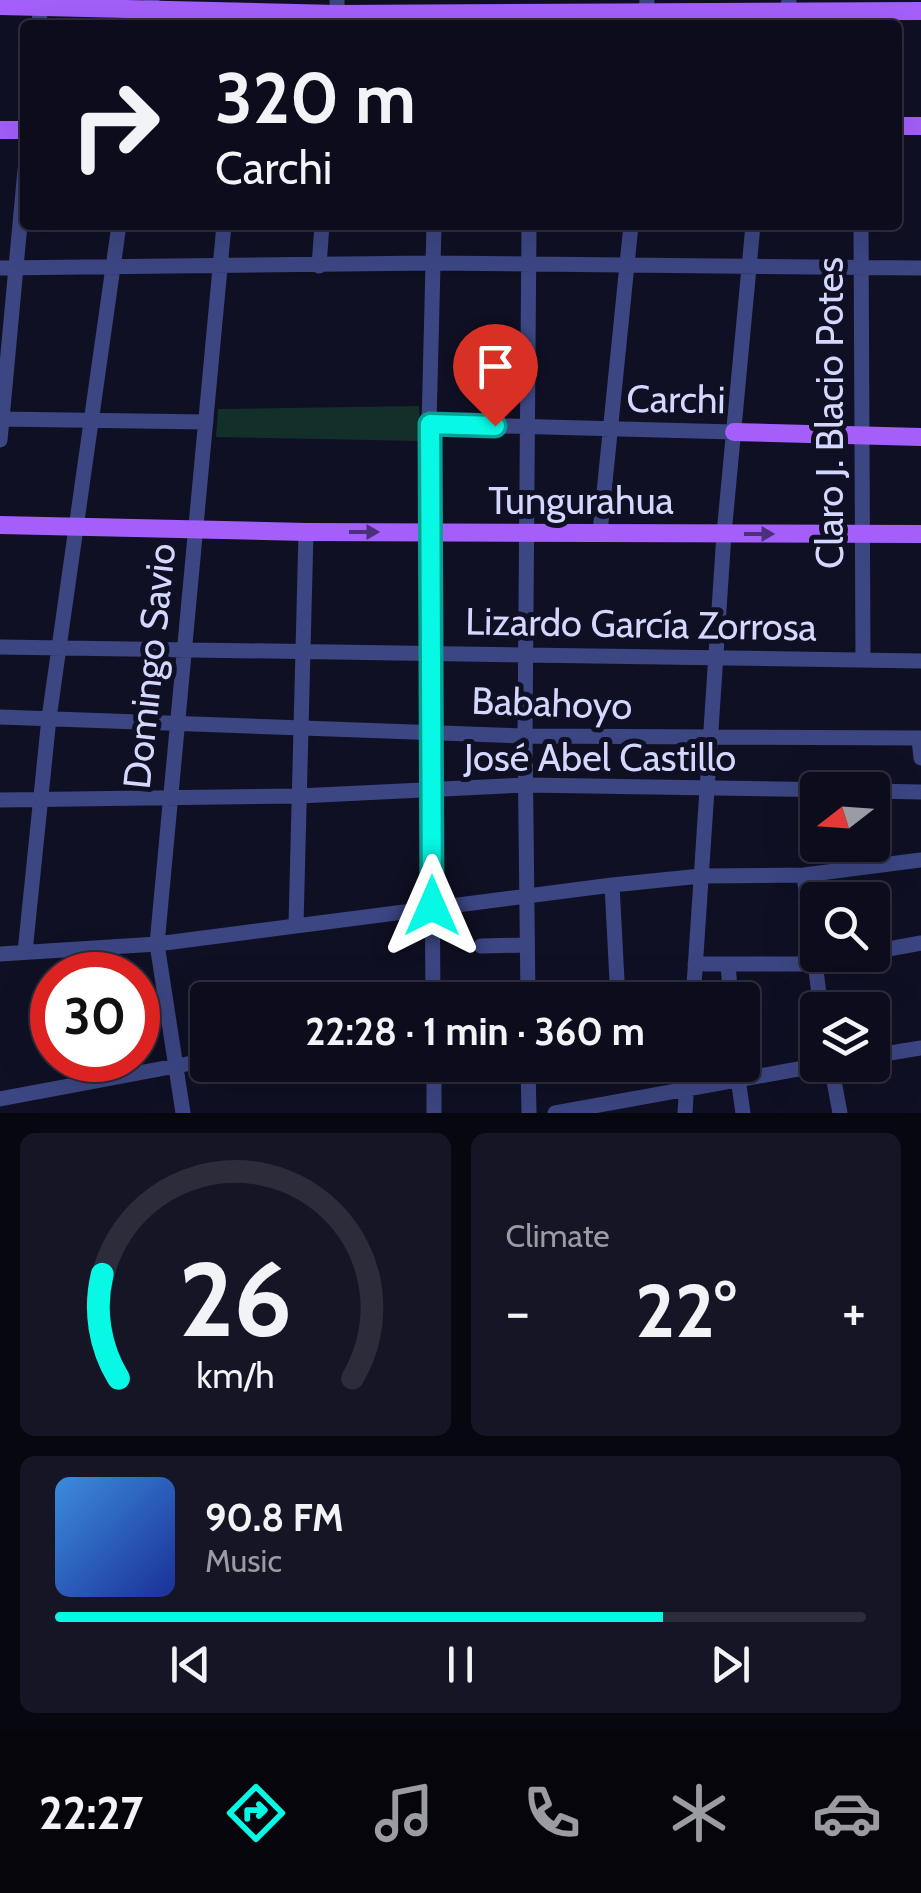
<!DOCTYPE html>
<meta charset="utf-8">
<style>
:root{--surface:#0c0c1c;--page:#151525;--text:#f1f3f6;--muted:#9a9ba3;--line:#2c2c3b;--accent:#07f8e4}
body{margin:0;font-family:Cabin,sans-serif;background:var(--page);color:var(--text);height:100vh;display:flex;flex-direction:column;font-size:38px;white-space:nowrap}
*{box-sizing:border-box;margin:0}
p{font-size:32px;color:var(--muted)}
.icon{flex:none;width:55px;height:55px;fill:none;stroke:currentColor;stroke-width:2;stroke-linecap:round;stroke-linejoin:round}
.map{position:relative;height:1113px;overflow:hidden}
.sheet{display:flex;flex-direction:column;gap:20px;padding:20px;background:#07070f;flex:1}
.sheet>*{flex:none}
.hud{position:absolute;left:20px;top:20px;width:882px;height:210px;border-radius:10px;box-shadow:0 10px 40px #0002,0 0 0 2px var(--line);background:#0c0c1c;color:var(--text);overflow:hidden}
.needle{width:65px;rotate:253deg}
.tools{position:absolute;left:800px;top:772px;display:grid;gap:20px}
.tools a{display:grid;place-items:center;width:90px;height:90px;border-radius:10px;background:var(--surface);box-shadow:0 10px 40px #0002,0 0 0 2px var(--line);font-size:50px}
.speed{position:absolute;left:30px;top:952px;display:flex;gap:20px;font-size:50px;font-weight:700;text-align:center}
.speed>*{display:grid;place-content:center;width:130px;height:130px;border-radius:50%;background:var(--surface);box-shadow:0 10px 40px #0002,0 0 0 2px var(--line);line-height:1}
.speed .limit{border:15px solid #d22;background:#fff;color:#111}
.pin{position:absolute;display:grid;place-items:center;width:85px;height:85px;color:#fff;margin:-102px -42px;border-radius:50% 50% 50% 0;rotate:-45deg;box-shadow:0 0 10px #0007}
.pin .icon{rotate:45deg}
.me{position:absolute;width:110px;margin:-55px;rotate:0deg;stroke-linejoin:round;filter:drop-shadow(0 0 8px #0008)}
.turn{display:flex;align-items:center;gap:35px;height:210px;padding:0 30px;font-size:45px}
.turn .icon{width:130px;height:130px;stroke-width:2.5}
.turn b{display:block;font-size:70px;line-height:85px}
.big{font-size:75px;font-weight:800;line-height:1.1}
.sheet .widget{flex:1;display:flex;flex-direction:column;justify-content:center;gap:15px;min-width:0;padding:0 35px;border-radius:15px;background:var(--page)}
.sheet .dial{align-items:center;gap:0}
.dial svg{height:260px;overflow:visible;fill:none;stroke:var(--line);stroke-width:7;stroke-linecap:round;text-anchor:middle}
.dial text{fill:var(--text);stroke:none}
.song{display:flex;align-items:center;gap:30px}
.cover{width:120px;height:120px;border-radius:15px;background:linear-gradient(135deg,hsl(210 70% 55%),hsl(230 70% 35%))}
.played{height:10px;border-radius:5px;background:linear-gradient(90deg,var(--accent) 75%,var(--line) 75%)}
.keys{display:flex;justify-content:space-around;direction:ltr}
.heat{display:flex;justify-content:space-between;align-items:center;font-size:55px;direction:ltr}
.sheet .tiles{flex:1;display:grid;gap:20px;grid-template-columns:1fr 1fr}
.widget:last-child{grid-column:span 2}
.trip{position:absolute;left:190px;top:982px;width:570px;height:100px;border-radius:10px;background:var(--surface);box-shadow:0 10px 40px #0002,0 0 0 2px var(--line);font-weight:800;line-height:100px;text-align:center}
.menu{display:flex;height:160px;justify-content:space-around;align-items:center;background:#05050b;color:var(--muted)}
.menu .icon{width:70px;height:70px}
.menu .current{color:var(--accent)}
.menu b{font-size:45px;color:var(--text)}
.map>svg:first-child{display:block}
</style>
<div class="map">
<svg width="921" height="1113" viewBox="0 0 921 1113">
<rect width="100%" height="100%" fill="#101025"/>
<path fill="#132f29" d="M419 406 421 441 216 437 218 409Z"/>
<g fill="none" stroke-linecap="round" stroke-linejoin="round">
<path stroke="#3c4683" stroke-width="15" d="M39 25 41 0
M149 25 152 0
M337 25V0
M645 25 647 0
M785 25 789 0
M861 225 863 660
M319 266 322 225
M0 268 431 263 921 268
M0 419 206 422
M429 424 734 432
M0 440 25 170
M600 532 631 225
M0 647 921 661
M0 717 525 736 921 738
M919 739 921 758
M872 791 921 792
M0 800 299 796 525 785 840 790
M804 875 821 1010
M612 885 618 1000
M296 925 306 532
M481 946 527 945
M25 952 49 718 119 225
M872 952 921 943
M0 954 157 944 612 885 701 876 804 875 921 860
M695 964H812L858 955
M728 965 731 1000
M433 1000 429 424 434 225
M528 1000 525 736 529 225
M693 1000 724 534 753 225
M872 1056 921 1048
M434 1065V1113
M528 1065 529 1113
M736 1065 743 1113
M831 1065 840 1113
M0 1099 208 1060
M183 1113 157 944 224 225
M555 1113 820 1065
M685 1113 688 1065"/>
<path stroke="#a45ffb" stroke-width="18" d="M0 6 337 14 921 11
M898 126H921
M0 130H25
M734 432 921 437
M0 525 306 532 921 534"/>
</g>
<defs><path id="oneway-solid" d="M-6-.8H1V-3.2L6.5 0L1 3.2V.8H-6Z" transform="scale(2.5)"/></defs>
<g fill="#4b307b">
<use href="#oneway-solid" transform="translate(364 532)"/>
<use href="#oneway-solid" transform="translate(759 534)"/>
</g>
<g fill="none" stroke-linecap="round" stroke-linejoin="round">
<defs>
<path id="route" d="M432 906 430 424 495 426"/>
</defs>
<use href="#route" stroke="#05a194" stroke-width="25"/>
<use href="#route" stroke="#07f8e4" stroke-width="18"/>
</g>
<g text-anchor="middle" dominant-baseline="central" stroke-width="10" stroke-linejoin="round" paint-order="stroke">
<g font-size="38" fill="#d5d8fe" stroke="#101025">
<text transform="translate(676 399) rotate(1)">Carchi</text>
<text transform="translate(829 413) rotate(-90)">Claro J. Blacio Potes</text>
<text x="581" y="500">Tungurahua</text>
<text transform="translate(641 624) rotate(1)">Lizardo García Zorrosa</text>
<text transform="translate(149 666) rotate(-84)">Domingo Savio</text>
<text transform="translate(552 703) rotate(2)">Babahoyo</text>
<text x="600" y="757">José Abel Castillo</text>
</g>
</g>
</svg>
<div class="tools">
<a><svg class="needle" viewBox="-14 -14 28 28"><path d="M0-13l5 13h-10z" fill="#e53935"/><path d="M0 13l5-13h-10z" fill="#9a9ba3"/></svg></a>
<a><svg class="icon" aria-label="search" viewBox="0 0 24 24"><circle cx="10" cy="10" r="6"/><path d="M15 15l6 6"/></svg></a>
<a><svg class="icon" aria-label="layers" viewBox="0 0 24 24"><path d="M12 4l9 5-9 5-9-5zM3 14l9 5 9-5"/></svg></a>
</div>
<div class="speed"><div class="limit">30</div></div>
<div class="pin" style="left:495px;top:426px;background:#d93025"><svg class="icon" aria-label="arrive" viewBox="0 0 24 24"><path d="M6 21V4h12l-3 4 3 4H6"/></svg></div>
<svg class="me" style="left:432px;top:906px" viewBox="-20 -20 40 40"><path d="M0-17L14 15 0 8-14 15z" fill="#07f8e4" stroke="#fff" stroke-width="4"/></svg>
<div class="trip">22:28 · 1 min · 360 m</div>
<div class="hud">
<div class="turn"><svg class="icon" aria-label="right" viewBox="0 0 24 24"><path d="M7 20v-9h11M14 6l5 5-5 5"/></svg><div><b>320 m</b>Carchi</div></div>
</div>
</div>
<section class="sheet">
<div class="tiles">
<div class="widget dial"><svg viewBox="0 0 100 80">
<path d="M14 69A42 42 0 1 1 86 69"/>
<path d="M14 69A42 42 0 0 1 9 37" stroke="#07f8e4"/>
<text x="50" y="56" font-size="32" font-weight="700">26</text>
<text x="50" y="72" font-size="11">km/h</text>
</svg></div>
<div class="widget"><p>Climate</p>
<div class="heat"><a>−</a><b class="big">22°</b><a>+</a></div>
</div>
<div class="widget">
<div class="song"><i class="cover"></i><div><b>90.8 FM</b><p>Music</p></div></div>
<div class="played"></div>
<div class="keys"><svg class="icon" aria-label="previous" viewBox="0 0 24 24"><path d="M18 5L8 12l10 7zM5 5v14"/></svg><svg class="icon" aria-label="pause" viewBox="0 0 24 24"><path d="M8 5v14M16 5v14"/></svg><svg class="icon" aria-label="next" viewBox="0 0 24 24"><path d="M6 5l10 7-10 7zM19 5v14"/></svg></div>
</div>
</div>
</section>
<nav class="menu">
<b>22:27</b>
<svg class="icon current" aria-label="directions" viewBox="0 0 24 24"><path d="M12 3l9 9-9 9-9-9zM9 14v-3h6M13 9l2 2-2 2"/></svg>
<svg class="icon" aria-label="music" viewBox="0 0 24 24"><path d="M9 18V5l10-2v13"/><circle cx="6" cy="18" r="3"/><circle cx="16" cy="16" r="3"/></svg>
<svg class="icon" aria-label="phone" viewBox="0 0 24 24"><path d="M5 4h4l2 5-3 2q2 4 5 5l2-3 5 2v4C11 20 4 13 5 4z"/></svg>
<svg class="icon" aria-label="climate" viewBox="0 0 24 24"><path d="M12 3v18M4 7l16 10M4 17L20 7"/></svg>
<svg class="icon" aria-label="car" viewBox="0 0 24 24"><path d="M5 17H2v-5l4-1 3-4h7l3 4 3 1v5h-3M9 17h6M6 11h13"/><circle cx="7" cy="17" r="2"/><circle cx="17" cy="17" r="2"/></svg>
</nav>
